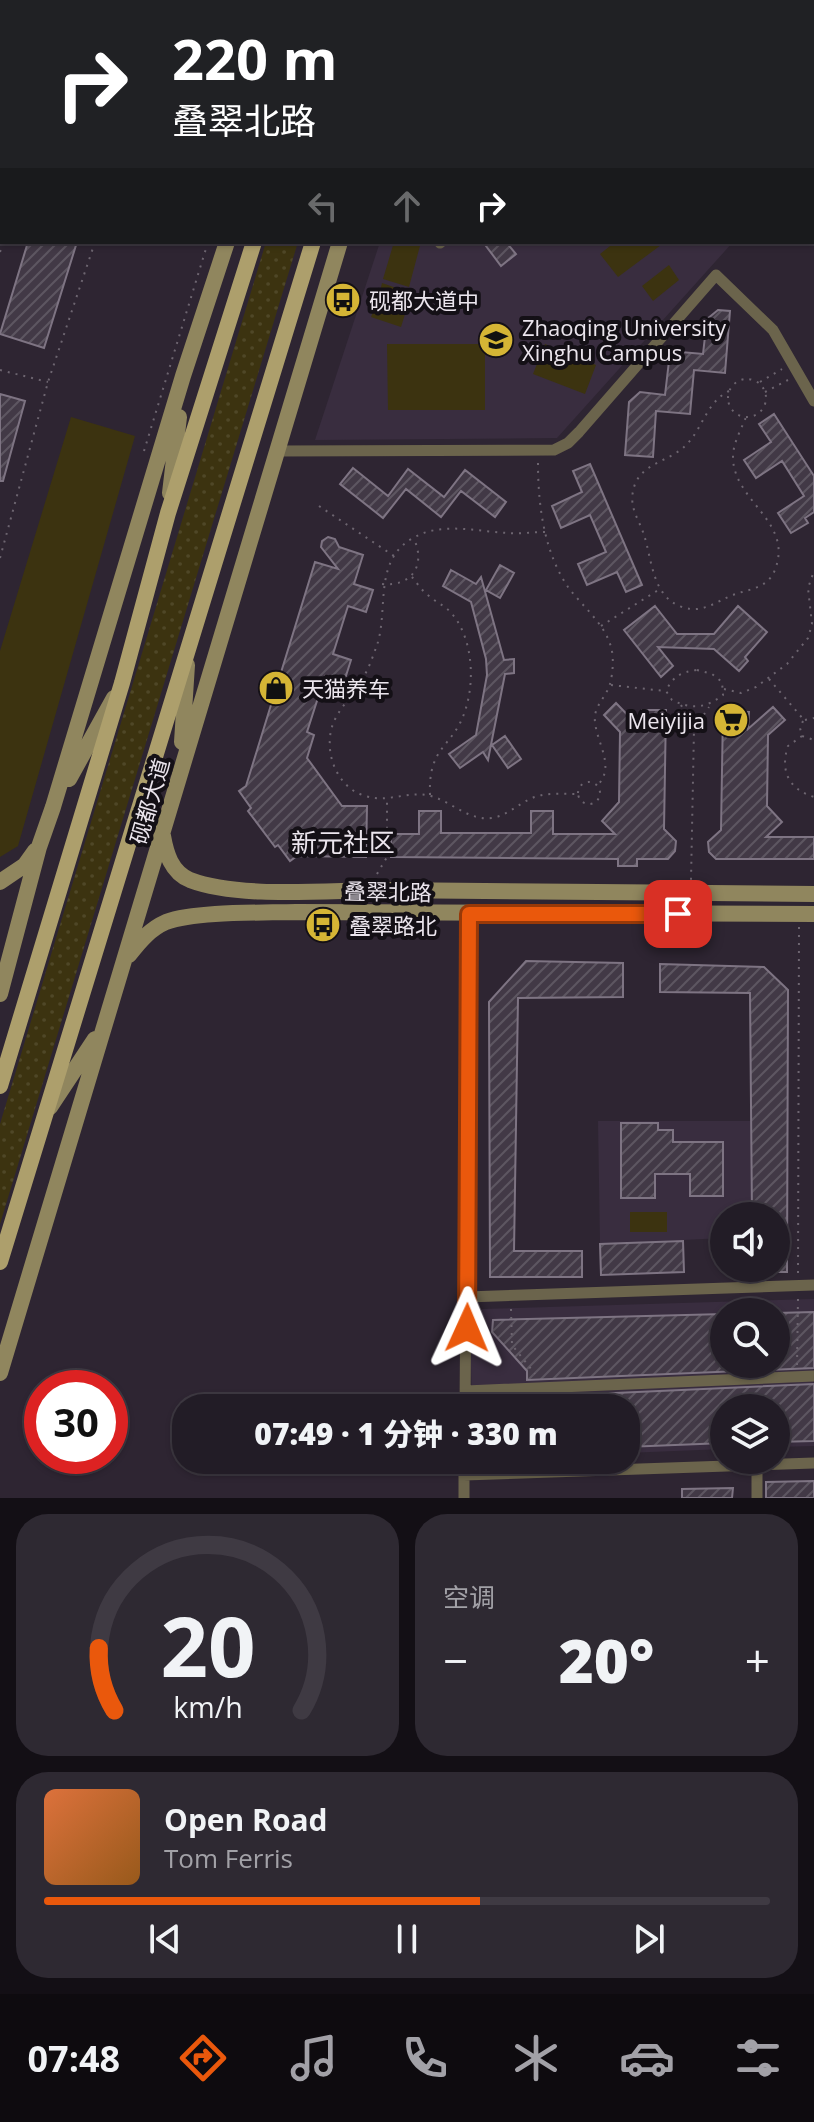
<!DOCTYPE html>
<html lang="zh">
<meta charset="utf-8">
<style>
:root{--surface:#221c26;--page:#2e2932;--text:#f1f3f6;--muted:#a2a1a7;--line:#3f3a43;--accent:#ea580c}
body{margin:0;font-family:"Open Sans","Noto Sans SC",sans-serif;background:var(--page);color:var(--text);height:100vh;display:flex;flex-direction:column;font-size:30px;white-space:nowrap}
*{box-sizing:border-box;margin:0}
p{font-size:26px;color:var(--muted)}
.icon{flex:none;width:44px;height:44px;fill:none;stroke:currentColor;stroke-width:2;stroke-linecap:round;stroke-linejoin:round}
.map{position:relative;height:1498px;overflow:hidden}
.panel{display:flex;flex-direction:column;gap:16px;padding:16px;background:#130f15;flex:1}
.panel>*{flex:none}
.guide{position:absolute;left:0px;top:0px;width:814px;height:244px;box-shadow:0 2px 6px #0004,0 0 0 2px var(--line);background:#202124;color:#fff;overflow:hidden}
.controls{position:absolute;left:710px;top:1202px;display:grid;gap:16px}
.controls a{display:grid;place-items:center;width:80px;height:80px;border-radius:50%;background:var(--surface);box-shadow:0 2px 6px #0004,0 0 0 2px var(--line);font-size:40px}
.speed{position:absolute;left:24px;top:1370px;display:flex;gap:16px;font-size:40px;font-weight:700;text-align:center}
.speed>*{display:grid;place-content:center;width:104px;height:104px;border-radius:50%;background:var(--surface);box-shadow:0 2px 6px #0004,0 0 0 2px var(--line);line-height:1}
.speed .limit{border:12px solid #d22;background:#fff;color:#111}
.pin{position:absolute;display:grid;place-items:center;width:68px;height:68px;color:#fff;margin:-34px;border-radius:16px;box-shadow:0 4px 12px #0006}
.me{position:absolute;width:88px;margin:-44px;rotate:1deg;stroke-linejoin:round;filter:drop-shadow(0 0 6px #0008)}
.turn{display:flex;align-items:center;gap:28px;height:168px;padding:0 40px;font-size:36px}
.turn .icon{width:104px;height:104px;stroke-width:2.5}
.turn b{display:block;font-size:56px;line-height:68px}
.lanes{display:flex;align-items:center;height:76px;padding:0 40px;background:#0003;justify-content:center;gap:40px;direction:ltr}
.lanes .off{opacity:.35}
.big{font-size:60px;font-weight:800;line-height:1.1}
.panel .widget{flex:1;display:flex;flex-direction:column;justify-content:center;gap:12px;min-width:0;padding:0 28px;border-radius:32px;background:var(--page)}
.panel .dial{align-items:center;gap:0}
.dial svg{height:208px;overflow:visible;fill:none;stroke:var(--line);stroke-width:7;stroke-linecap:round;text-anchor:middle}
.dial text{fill:var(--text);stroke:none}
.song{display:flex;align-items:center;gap:24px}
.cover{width:96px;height:96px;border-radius:12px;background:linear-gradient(135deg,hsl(20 70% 55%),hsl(30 70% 35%))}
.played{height:8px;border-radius:4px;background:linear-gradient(90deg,var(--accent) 60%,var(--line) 60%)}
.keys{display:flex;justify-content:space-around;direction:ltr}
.heat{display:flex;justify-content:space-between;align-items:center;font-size:44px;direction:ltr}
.panel .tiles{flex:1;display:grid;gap:16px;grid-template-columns:1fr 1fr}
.widget:last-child{grid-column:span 2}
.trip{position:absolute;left:172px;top:1394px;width:468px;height:80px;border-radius:32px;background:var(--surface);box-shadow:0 2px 6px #0004,0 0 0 2px var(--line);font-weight:800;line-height:80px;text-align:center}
.dock{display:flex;height:128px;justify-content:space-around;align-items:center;background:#0e0b0f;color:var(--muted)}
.dock .icon{width:56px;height:56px}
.dock .active{color:var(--accent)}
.dock b{font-size:36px;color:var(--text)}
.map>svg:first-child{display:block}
</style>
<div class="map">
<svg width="814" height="1498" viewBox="0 0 814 1498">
<defs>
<pattern id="grass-dots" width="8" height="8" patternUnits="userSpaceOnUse" patternTransform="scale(2)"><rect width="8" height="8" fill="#3c3310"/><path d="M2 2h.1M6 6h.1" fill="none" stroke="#4f4727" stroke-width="1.8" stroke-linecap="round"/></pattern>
<pattern id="building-hatch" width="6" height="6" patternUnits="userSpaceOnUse" patternTransform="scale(2)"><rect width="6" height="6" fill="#423946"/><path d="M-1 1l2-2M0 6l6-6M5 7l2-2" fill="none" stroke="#5d5661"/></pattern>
</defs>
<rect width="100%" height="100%" fill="#2e2532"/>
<path fill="#392d3f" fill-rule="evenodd" d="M453 0H814V151L812 153V2H453Z
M380 242H733L557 438 315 440Z
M598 1121H751L752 1216H724V1238L600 1244Z
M814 1299V1446L776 1447V1408H724V1449L626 1453V1408H472L470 1322 482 1309ZM724 1312H776V1364H724Z"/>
<path fill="url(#grass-dots)" d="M266 242H298L0 1224V1124Z"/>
<path fill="#3c3310" d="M394 242H421L409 287 383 279Z
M615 242H659L661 245 618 277 600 254Z
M669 265 679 280 653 301 642 286Z
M382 283 411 293 407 308 378 299Z
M377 302 406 311 401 327 371 317Z
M387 344H485V410H388Z
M545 344 596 365 585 394 533 374Z
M71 417 135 436 18 846 0 857V651Z
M630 1212H667V1232H630Z"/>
<path fill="#755483" d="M480 0H635L637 2H482Z"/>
<path fill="url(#building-hatch)" stroke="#7e7483" stroke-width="2" d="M28 242H77L44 348 0 334Z
M483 242H506L516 254 501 266Z
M718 310 730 311 725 373 694 370 690 414 656 411 653 457 625 455 629 402 640 392 665 395 669 361 681 352 703 354 707 319Z
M0 394 25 401 3 481H0Z
M774 414 814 476V512L805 518 808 523 791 533 778 513 804 496 782 461 756 478 744 460 771 442 759 424Z
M590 464 642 585 626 592 617 572 587 585 578 564 606 552 590 515 561 528 552 506 582 492 573 471Z
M353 468 388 496 408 469 444 497 465 470 506 502 495 517 461 491 441 517 406 489 383 518 340 484Z
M328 537 335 539 339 547 363 555 354 584 373 590 366 612 348 606 333 654 351 660 344 682 325 676 307 732 314 735 307 758 342 806H367L366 857 297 856 290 861 278 845 275 847 248 811 251 808 239 791 246 786 315 562 338 569 321 547 322 541Z
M500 565 514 573 500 598 486 590Z
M451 570 476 584 481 577 504 660 514 659V673L505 674 488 760 483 752 460 768 449 754 476 735 487 675 486 659 471 602 443 586Z
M655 606 677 634H714L738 606 767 632 745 657 748 661 739 671 714 649 658 647 673 666 661 677 624 630Z
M616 703 642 730V710H666L664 829 676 841 675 851 668 859H637V866H618V859L391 857V834H419V811H441V833H531V811H553V834H615L602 821 619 802 620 732 604 715Z
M773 707 785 720 768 735 767 806 782 822 766 837H814V859H716L709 852 708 842 721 830 723 711 749 712 748 729Z
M505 736 521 759 508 768 492 745Z
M526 961 623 963V997L518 998 514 1251H582V1277H490L489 1002Z
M660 964 764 967 788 990 787 1272H776V1216H752L750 993 660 992Z
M621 1123H658V1130H673V1142H723V1196H690V1174H655V1198H621Z
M683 1241 684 1272 601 1275 600 1244Z
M814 1312V1368L527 1380V1371L492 1332 493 1320 724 1314V1364H776V1313Z
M814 1384V1441L776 1442V1408H724V1443L626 1447V1408H517L527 1397Z
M814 1481V1498H766V1482Z
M733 1488 732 1498H682V1489Z"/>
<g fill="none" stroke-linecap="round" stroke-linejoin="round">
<path stroke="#6d6570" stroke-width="2" stroke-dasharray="2 6" stroke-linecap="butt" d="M69 2 70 0
M191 2 194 0
M0 224 2 225
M0 252 4 242
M0 370 48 382
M728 398a19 19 0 1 1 38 0a19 19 0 1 1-38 0Z
M760 382 782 369
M729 391C705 403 703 430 684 447 671 459 649 463 639 477 633 485 631 497 633 506 635 516 641 525 644 535 652 559 652 597 682 607 702 614 715 602 733 595 748 589 766 589 774 572 796 522 733 502 733 457 733 443 741 430 746 417
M765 392 788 380
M144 451 208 242
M538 463C538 505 544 552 568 587 582 606 605 624 611 647 614 657 613 673 610 684 606 698 593 706 595 722 597 744 616 767 597 786
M319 506 394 556
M545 532C533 532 521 534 509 533 478 532 442 521 413 538 374 560 388 606 378 642 374 653 370 666 364 676 354 697 331 713 330 738 328 758 337 780 354 791 384 808 404 789 431 796 452 802 469 821 492 818 506 816 517 805 530 799 544 792 561 794 577 794
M0 558 48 382 95 242
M412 577C417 583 422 591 429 596 437 603 446 606 453 615 473 640 475 682 465 711 453 748 428 745 430 795
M382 584C412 587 426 565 414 539
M601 626 660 589
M697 670 712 674 722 682 723 695C706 708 692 710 672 700L666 691C673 676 681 672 697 670Z
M769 679 804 720
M611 685 665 691
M724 689 741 693 756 687 787 664 808 638 812 624 808 588 814 571
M681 705 694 729 691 880
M805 720 814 718
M803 721 800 728 802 736 814 740
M695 728 709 707
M802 736 788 746C780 770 788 789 814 797
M578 793a11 11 0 1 1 22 0a11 11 0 1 1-22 0Z
M377 874 387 857V801
M798 1273 799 927
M511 1309 512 1345 535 1374
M797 1365 798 1299
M754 1393V1408"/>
<path stroke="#6b644c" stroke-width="11" d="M260 2 267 0
M730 2 732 0
M440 243 441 242
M279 451 554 450 568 443 579 432 716 275 773 330 814 401
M467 1297 814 1285
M466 1391 814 1376
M465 1408 469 914
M464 1475 814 1463
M464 1498V1460
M757 1498V1465"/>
<path stroke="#90865e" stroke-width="16" d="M297 2 298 0
M418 2V0
M170 493 179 417
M182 742 187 665
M69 779 114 698
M163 836C166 853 171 872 190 880 240 899 329 890 383 890 527 891 670 893 814 894
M0 882 25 865 35 851
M129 955C140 941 150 929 166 922 196 911 263 913 296 912L814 914
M0 994 39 847 53 807 183 376 227 242
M50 1107 95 1039
M0 1373 340 242"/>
<path stroke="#ad9f6c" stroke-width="16" d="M330 2 331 0
M387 2 388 0
M0 1086 122 683 168 513 254 242
M0 1262 313 242"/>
</g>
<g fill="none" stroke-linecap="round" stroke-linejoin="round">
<defs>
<path id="route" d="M467 1328 469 914H678"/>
</defs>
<use href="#route" stroke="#983908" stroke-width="20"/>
<use href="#route" stroke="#ea580c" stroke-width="14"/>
</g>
<defs>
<symbol id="bus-disc" viewBox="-11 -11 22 22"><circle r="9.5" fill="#d5b535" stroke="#141016"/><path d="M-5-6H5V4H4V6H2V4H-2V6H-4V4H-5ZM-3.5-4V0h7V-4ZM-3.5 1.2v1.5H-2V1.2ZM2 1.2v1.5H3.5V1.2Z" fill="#111"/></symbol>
<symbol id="university-disc" viewBox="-11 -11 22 22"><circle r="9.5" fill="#d5b535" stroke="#141016"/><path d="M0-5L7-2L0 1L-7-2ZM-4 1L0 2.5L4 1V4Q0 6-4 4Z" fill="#111"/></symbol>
<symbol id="shop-disc" viewBox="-11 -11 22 22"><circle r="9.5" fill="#d5b535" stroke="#141016"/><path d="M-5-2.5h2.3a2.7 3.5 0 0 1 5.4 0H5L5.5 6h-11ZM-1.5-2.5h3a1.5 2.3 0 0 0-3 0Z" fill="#111"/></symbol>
<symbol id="supermarket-disc" viewBox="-11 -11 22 22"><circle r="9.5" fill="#d5b535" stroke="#141016"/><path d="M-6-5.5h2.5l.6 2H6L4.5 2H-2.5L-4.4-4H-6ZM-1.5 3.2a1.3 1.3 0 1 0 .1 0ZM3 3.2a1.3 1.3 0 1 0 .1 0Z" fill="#111"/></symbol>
</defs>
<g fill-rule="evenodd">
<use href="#bus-disc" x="323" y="280" width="40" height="40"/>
<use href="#university-disc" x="476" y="320" width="40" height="40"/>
<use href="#shop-disc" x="256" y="668" width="40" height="40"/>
<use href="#supermarket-disc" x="711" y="700" width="40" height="40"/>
<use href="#bus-disc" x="303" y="905" width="40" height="40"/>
</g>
<g text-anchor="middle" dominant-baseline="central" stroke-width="8" stroke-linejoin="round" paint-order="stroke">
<g font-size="22" fill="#ebe5ed" stroke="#141016" text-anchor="start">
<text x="369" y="300">砚都大道中</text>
<text x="522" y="327">Zhaoqing University<tspan x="522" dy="25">Xinghu Campus</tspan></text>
<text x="302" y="688">天猫养车</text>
<text x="705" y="720" text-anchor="end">Meiyijia</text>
<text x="349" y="925">叠翠路北</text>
</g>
<g font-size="22" fill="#ebe5ed" stroke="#141016">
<text transform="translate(149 801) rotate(-74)">砚都大道</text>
<text transform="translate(388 891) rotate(1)">叠翠北路</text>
</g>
<g font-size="26" fill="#ebe5ed" stroke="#141016">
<text x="343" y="842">新元社区</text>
</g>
</g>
</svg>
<div class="controls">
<a><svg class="icon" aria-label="sound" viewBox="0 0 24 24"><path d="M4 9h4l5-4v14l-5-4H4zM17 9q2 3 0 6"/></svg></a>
<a><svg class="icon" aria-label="search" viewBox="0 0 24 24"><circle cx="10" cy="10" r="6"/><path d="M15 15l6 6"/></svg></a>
<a><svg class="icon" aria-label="layers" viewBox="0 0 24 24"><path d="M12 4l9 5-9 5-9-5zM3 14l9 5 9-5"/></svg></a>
</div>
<div class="speed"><div class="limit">30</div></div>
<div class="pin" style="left:678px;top:914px;background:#d93025"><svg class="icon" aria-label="arrive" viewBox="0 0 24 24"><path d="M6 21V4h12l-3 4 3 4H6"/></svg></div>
<svg class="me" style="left:467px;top:1328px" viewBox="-20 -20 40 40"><path d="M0-17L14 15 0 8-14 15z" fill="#ea580c" stroke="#fff" stroke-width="4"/></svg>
<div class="trip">07:49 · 1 分钟 · 330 m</div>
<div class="guide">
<div class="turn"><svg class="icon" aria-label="right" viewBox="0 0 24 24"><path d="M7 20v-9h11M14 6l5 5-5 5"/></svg><div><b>220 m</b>叠翠北路</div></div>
<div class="lanes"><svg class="icon off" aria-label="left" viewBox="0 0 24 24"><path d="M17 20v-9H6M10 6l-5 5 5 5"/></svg><svg class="icon off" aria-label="ahead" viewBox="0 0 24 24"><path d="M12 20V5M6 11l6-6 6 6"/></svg><svg class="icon" aria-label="right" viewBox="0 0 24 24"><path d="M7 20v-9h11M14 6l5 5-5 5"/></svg></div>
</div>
</div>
<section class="panel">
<div class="tiles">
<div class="widget dial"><svg viewBox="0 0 100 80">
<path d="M14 69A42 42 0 1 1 86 69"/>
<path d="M14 69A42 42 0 0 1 8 45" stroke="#ea580c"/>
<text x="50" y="56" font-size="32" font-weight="700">20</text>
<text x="50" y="72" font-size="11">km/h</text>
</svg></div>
<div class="widget"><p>空调</p>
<div class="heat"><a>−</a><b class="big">20°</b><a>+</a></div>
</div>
<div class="widget">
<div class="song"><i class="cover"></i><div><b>Open Road</b><p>Tom Ferris</p></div></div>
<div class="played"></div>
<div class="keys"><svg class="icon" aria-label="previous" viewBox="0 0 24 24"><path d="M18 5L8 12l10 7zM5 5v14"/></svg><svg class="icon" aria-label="pause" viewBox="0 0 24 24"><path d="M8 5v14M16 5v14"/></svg><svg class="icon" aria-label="next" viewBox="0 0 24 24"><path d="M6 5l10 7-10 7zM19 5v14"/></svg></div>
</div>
</div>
</section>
<nav class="dock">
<b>07:48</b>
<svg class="icon active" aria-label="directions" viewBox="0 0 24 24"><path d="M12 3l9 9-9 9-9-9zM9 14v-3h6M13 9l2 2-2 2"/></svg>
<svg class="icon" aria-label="music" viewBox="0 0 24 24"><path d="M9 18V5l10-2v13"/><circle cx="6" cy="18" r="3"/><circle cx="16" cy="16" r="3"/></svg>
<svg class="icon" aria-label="phone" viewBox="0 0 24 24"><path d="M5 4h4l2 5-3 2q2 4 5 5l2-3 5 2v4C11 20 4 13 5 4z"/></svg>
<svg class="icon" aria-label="climate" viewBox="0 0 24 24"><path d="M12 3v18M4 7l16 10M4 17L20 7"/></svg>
<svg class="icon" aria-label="car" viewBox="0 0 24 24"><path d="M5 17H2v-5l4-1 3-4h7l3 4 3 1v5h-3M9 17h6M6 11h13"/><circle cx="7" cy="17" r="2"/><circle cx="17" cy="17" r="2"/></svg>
<svg class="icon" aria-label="filters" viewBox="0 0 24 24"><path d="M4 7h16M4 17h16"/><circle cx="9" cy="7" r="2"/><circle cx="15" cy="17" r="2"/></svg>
</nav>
